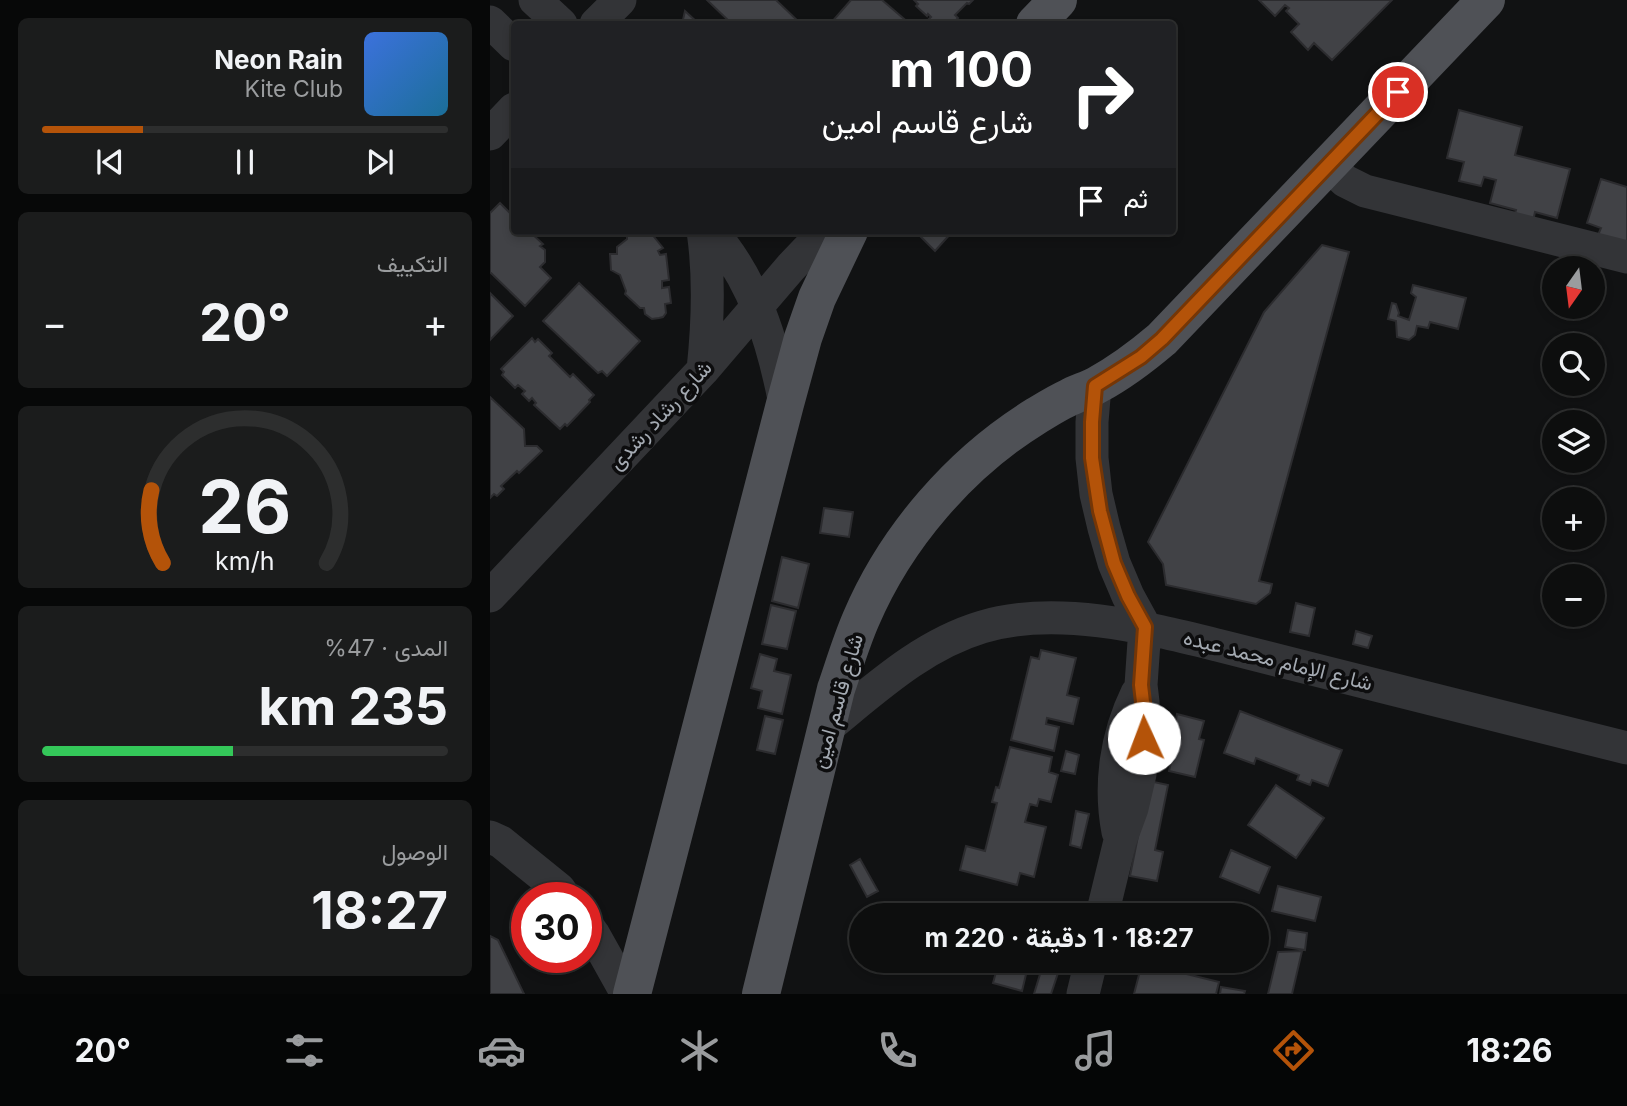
<!DOCTYPE html>
<html lang="ar">
<meta charset="utf-8">
<style>
:root{--surface:#0d0e0e;--page:#1b1c1c;--text:#f1f3f6;--muted:#9a9c9e;--line:#2d2e2e;--accent:#b45309}
body{margin:0;font-family:Inter,Vazirmatn,sans-serif;background:var(--page);color:var(--text);direction:rtl;height:100vh;display:flex;flex-direction:column;font-size:26px;white-space:nowrap}
*{box-sizing:border-box;margin:0}
p{font-size:23px;color:var(--muted)}
.icon{flex:none;width:38px;height:38px;fill:none;stroke:currentColor;stroke-width:2;stroke-linecap:round;stroke-linejoin:round}
.map{position:relative;flex:1;overflow:hidden;direction:ltr}
.panel{display:flex;flex-direction:column;gap:18px;padding:18px;background:#070808;width:490px}
.panel>*{flex:none}
.hud{position:absolute;left:21px;top:21px;width:665px;height:214px;border-radius:7px;box-shadow:0 4px 10px #0003,0 0 0 2px var(--line);direction:rtl;background:#202124;color:#fff;overflow:hidden}
.needle{width:46px;rotate:194deg}
.tools{position:absolute;left:1052px;top:256px;display:grid;gap:14px}
.tools a{display:grid;place-items:center;width:63px;height:63px;border-radius:50%;background:var(--surface);box-shadow:0 4px 10px #0003,0 0 0 2px var(--line);font-size:35px}
.speed{position:absolute;left:21px;top:882px;display:flex;gap:14px;font-size:35px;font-weight:700;text-align:center}
.speed>*{display:grid;place-content:center;width:91px;height:91px;border-radius:50%;background:var(--surface);box-shadow:0 4px 10px #0003,0 0 0 2px var(--line);line-height:1}
.speed .limit{border:10px solid #d22;background:#fff;color:#111}
.pin{position:absolute;display:grid;place-items:center;width:60px;height:60px;color:#fff;margin:-30px;border:4px solid #fff;border-radius:50%;box-shadow:0 2px 7px #0007}
.me{position:absolute;width:77px;margin:-38px;rotate:358deg;stroke-linejoin:round;filter:drop-shadow(0 0 5px #0008)}
.turn{display:flex;align-items:center;gap:24px;height:147px;padding:0 28px;font-size:32px}
.turn .icon{width:91px;height:91px;stroke-width:2.5}
.turn b{display:block;font-size:49px;line-height:60px}
.then{display:flex;align-items:center;height:66px;padding:0 28px;background:#0003;gap:14px;font-size:26px}
.big{font-size:52px;font-weight:700;line-height:1.1}
.panel .tile{flex:1;display:flex;flex-direction:column;justify-content:center;gap:10px;min-width:0;padding:0 24px;border-radius:10px;background:var(--page)}
.panel .dial{align-items:center;gap:0}
.dial svg{height:182px;overflow:visible;fill:none;stroke:var(--line);stroke-width:7;stroke-linecap:round;text-anchor:middle}
.dial text{fill:var(--text);stroke:none}
.song{display:flex;align-items:center;gap:21px}
.cover{width:84px;height:84px;border-radius:10px;background:linear-gradient(135deg,hsl(220 70% 55%),hsl(200 70% 35%))}
.played{height:7px;border-radius:4px;background:linear-gradient(90deg,var(--accent) 25%,var(--line) 25%)}
.keys{display:flex;justify-content:space-around;direction:ltr}
.heat{display:flex;justify-content:space-between;align-items:center;font-size:38px;direction:ltr}
.charge{height:10px;border-radius:5px;background:linear-gradient(90deg,#34c759 47%,var(--line) 0)}
.trip{position:absolute;left:359px;top:903px;width:420px;height:70px;border-radius:35px;background:var(--surface);box-shadow:0 4px 10px #0003,0 0 0 2px var(--line);font-weight:700;line-height:70px;text-align:center;direction:rtl}
.menu{display:flex;height:112px;justify-content:space-around;align-items:center;background:#050606;color:var(--muted)}
.menu .icon{width:49px;height:49px}
.menu .active{color:var(--accent)}
.menu b{font-size:32px;color:var(--text)}
main{display:flex;flex:1;min-height:0}
.map>svg:first-child{display:block}
</style>
<main>
<div class="map">
<svg width="1137" height="994" viewBox="0 0 1137 994">
<rect width="100%" height="100%" fill="#111213"/>
<path fill="#414246" stroke="#2c2c2f" stroke-width="2" d="M217 0H286L309 22 306 24H242Z
M361 0H392L420 24H340Z
M424 0H483L479 4 477 3 465 15 468 18 462 24H445L439 19 441 17 438 14 437 16 426 6 428 4Z
M769 0H902L842 60 824 43 818 50 801 32 809 24 796 11 799 8 795 5 785 16Z
M195 11 209 24H192Z
M969 110 1032 127 1025 155 1080 169 1067 218 1045 212 1042 226 1023 221 1026 210 1000 203 1006 180 994 177 991 186 969 181 974 162 957 158Z
M1111 179 1137 187V243L1108 235 1111 228 1097 223Z
M10 203 24 217V231H39L53 244 50 246 55 250V262L50 267 61 278 35 306 0 272V213Z
M425 231H463L445 251Z
M161 233 173 248 168 251 170 255 176 254 179 280 172 281V288L179 287 181 303 175 304 176 313 173 317 169 318 162 319 155 314 154 308H150L135 294 136 291 130 275 121 270 120 254H127V247L137 239V235Z
M832 245 859 252 769 581 782 584 780 593 766 604 676 585 673 564 658 542 774 312Z
M89 283 150 341 117 376 112 371 108 373 53 321Z
M923 285 976 298 968 329 940 322 938 328 927 326 925 335 919 340 907 337 906 321 898 319 902 303 906 304 909 313 908 316 919 320 926 297 921 293Z
M0 293 23 316 0 340Z
M42 338 45 342 48 339 62 353 59 356 80 377 83 374 104 395 99 400 100 402 77 426 75 424 70 429 44 405 46 403 42 398 39 401 32 394 35 391 28 385 25 388 12 375 14 372 11 369Z
M0 397 34 429 35 446H47L52 451 29 473 27 471 11 486 14 489 7 496 4 494 0 498Z
M334 508 363 512 359 537 330 533Z
M292 557 319 564 308 608 282 601Z
M806 603 825 608 819 636 800 632Z
M281 605 306 611 297 649 272 644Z
M866 631 882 636 878 648 863 644Z
M551 650 586 658 577 695 589 698 583 724 557 718 556 724 569 727 564 751 521 740 541 657 549 659Z
M270 654 287 659 284 671 301 675 292 714 268 708 272 691 261 688Z
M750 711 852 750 838 786 822 780 820 785 807 780 809 775 766 758 764 764 734 753Z
M687 714 714 721 709 739 714 740 705 777 679 771 689 728 685 725Z
M275 716 293 720 285 754 267 750Z
M520 747 562 757 559 772 568 775 561 802 549 799 547 806 540 804 535 822 556 827 544 877 530 873 527 885 470 870 476 846 495 851 507 803 502 802 506 787 509 788Z
M576 751 589 755 585 774 571 771Z
M659 781 678 785 665 850 673 852 667 881 640 876Z
M786 785 834 818 806 858 758 825Z
M586 811 599 814 591 848 580 845Z
M741 850 780 867 769 893 730 877Z
M370 859 388 891 377 897 360 865Z
M788 886 831 897 825 921 782 911Z
M798 930 817 933 815 950 795 947Z
M0 936 8 940 34 994H0Z
M812 951 802 994H778L788 952Z
M509 961 539 962 532 991 503 983Z
M554 961H572L561 994H544Z
M652 963 729 982 726 994H644Z
M731 987 755 991 754 994H730Z"/>
<g fill="none" stroke-linecap="round" stroke-linejoin="round">
<path stroke="#333437" stroke-width="33" d="M45 0 71 24
M0 22 24 45
M106 24 130 0
M0 134 24 109
M838 165 855 181 875 191 1137 257
M221 231C264 279 283 342 295 404
M213 370C218 323 220 278 213 231
M605 386 602 422V458L606 494 614 528 624 563 638 596 655 627 651 685 653 702 654 738 650 774 642 808 630 841 612 915
M0 596 213 370 301 267 322 245 338 231
M338 727C386 688 432 645 492 627 565 605 654 627 727 645 762 654 798 663 834 672 935 698 1036 723 1137 748
M628 832C619 785 626 736 647 693
M0 837 11 842 69 889 75 898
M96 924 104 935 137 994
M593 994 601 961"/>
<path stroke="#4f5156" stroke-width="38" d="M545 24 568 0
M142 994 295 404 313 338 327 298 359 231
M271 994 346 689C354 666 361 642 371 619 406 537 470 463 546 416 556 410 567 403 578 398 587 393 598 390 607 385 631 372 652 356 672 339L996 0"/>
</g>
<g fill="none" stroke-linecap="round" stroke-linejoin="round">
<defs>
<path id="route" d="M654 738 653 702 651 685 655 627 638 596 624 563 610 511 602 458V422L605 386 651 357 672 339 908 92"/>
</defs>
<use href="#route" stroke="#753606" stroke-width="18"/>
<use href="#route" stroke="#b45309" stroke-width="12"/>
</g>
<g text-anchor="middle" dominant-baseline="central" stroke-width="7" stroke-linejoin="round" paint-order="stroke">
<g font-size="21" fill="#a4aab2" stroke="#0d0d0e">
<text transform="translate(170 415) rotate(-47)">شارع رشاد رشدى</text>
<text transform="translate(788 660) rotate(14)">شارع الإمام محمد عبده</text>
<text transform="translate(347 701) rotate(-74)">شارع قاسم امين</text>
</g>
</g>
</svg>
<div class="tools">
<a><svg class="needle" viewBox="-14 -14 28 28"><path d="M0-13l5 13h-10z" fill="#e53935"/><path d="M0 13l5-13h-10z" fill="#9a9c9e"/></svg></a>
<a><svg class="icon" aria-label="search" viewBox="0 0 24 24"><circle cx="10" cy="10" r="6"/><path d="M15 15l6 6"/></svg></a>
<a><svg class="icon" aria-label="layers" viewBox="0 0 24 24"><path d="M12 4l9 5-9 5-9-5zM3 14l9 5 9-5"/></svg></a>
<a>+</a>
<a>−</a>
</div>
<div class="speed"><div class="limit">30</div></div>
<div class="pin" style="left:908px;top:92px;background:#d93025"><svg class="icon" aria-label="arrive" viewBox="0 0 24 24"><path d="M6 21V4h12l-3 4 3 4H6"/></svg></div>
<svg class="me" style="left:654px;top:738px" viewBox="-20 -20 40 40"><circle r="19" fill="#fff"/><path d="M0-13L10 11 0 6-10 11z" fill="#b45309"/></svg>
<div class="trip">18:27 · 1 دقيقة · 220 m</div>
<div class="hud">
<div class="turn"><svg class="icon" aria-label="right" viewBox="0 0 24 24"><path d="M7 20v-9h11M14 6l5 5-5 5"/></svg><div><b>100 m</b>شارع قاسم امين</div></div>
<div class="then">ثم<svg class="icon" aria-label="arrive" viewBox="0 0 24 24"><path d="M6 21V4h12l-3 4 3 4H6"/></svg></div>
</div>
</div>
<section class="panel">
<div class="tile">
<div class="song"><i class="cover"></i><div><b>Neon Rain</b><p>Kite Club</p></div></div>
<div class="played"></div>
<div class="keys"><svg class="icon" aria-label="previous" viewBox="0 0 24 24"><path d="M18 5L8 12l10 7zM5 5v14"/></svg><svg class="icon" aria-label="pause" viewBox="0 0 24 24"><path d="M8 5v14M16 5v14"/></svg><svg class="icon" aria-label="next" viewBox="0 0 24 24"><path d="M6 5l10 7-10 7zM19 5v14"/></svg></div>
</div>
<div class="tile"><p>التكييف</p>
<div class="heat"><a>−</a><b class="big">20°</b><a>+</a></div>
</div>
<div class="tile dial"><svg viewBox="0 0 100 80">
<path d="M14 69A42 42 0 1 1 86 69"/>
<path d="M14 69A42 42 0 0 1 9 37" stroke="#b45309"/>
<text x="50" y="56" font-size="32" font-weight="700">26</text>
<text x="50" y="72" font-size="11">km/h</text>
</svg></div>
<div class="tile"><p>المدى · 47%</p><b class="big">235 km</b><div class="charge"></div></div>
<div class="tile"><p>الوصول</p><b class="big">18:27</b></div>
</section>
</main>
<nav class="menu">
<b>18:26</b>
<svg class="icon active" aria-label="directions" viewBox="0 0 24 24"><path d="M12 3l9 9-9 9-9-9zM9 14v-3h6M13 9l2 2-2 2"/></svg>
<svg class="icon" aria-label="music" viewBox="0 0 24 24"><path d="M9 18V5l10-2v13"/><circle cx="6" cy="18" r="3"/><circle cx="16" cy="16" r="3"/></svg>
<svg class="icon" aria-label="phone" viewBox="0 0 24 24"><path d="M5 4h4l2 5-3 2q2 4 5 5l2-3 5 2v4C11 20 4 13 5 4z"/></svg>
<svg class="icon" aria-label="climate" viewBox="0 0 24 24"><path d="M12 3v18M4 7l16 10M4 17L20 7"/></svg>
<svg class="icon" aria-label="car" viewBox="0 0 24 24"><path d="M5 17H2v-5l4-1 3-4h7l3 4 3 1v5h-3M9 17h6M6 11h13"/><circle cx="7" cy="17" r="2"/><circle cx="17" cy="17" r="2"/></svg>
<svg class="icon" aria-label="filters" viewBox="0 0 24 24"><path d="M4 7h16M4 17h16"/><circle cx="9" cy="7" r="2"/><circle cx="15" cy="17" r="2"/></svg>
<b>20°</b>
</nav>
